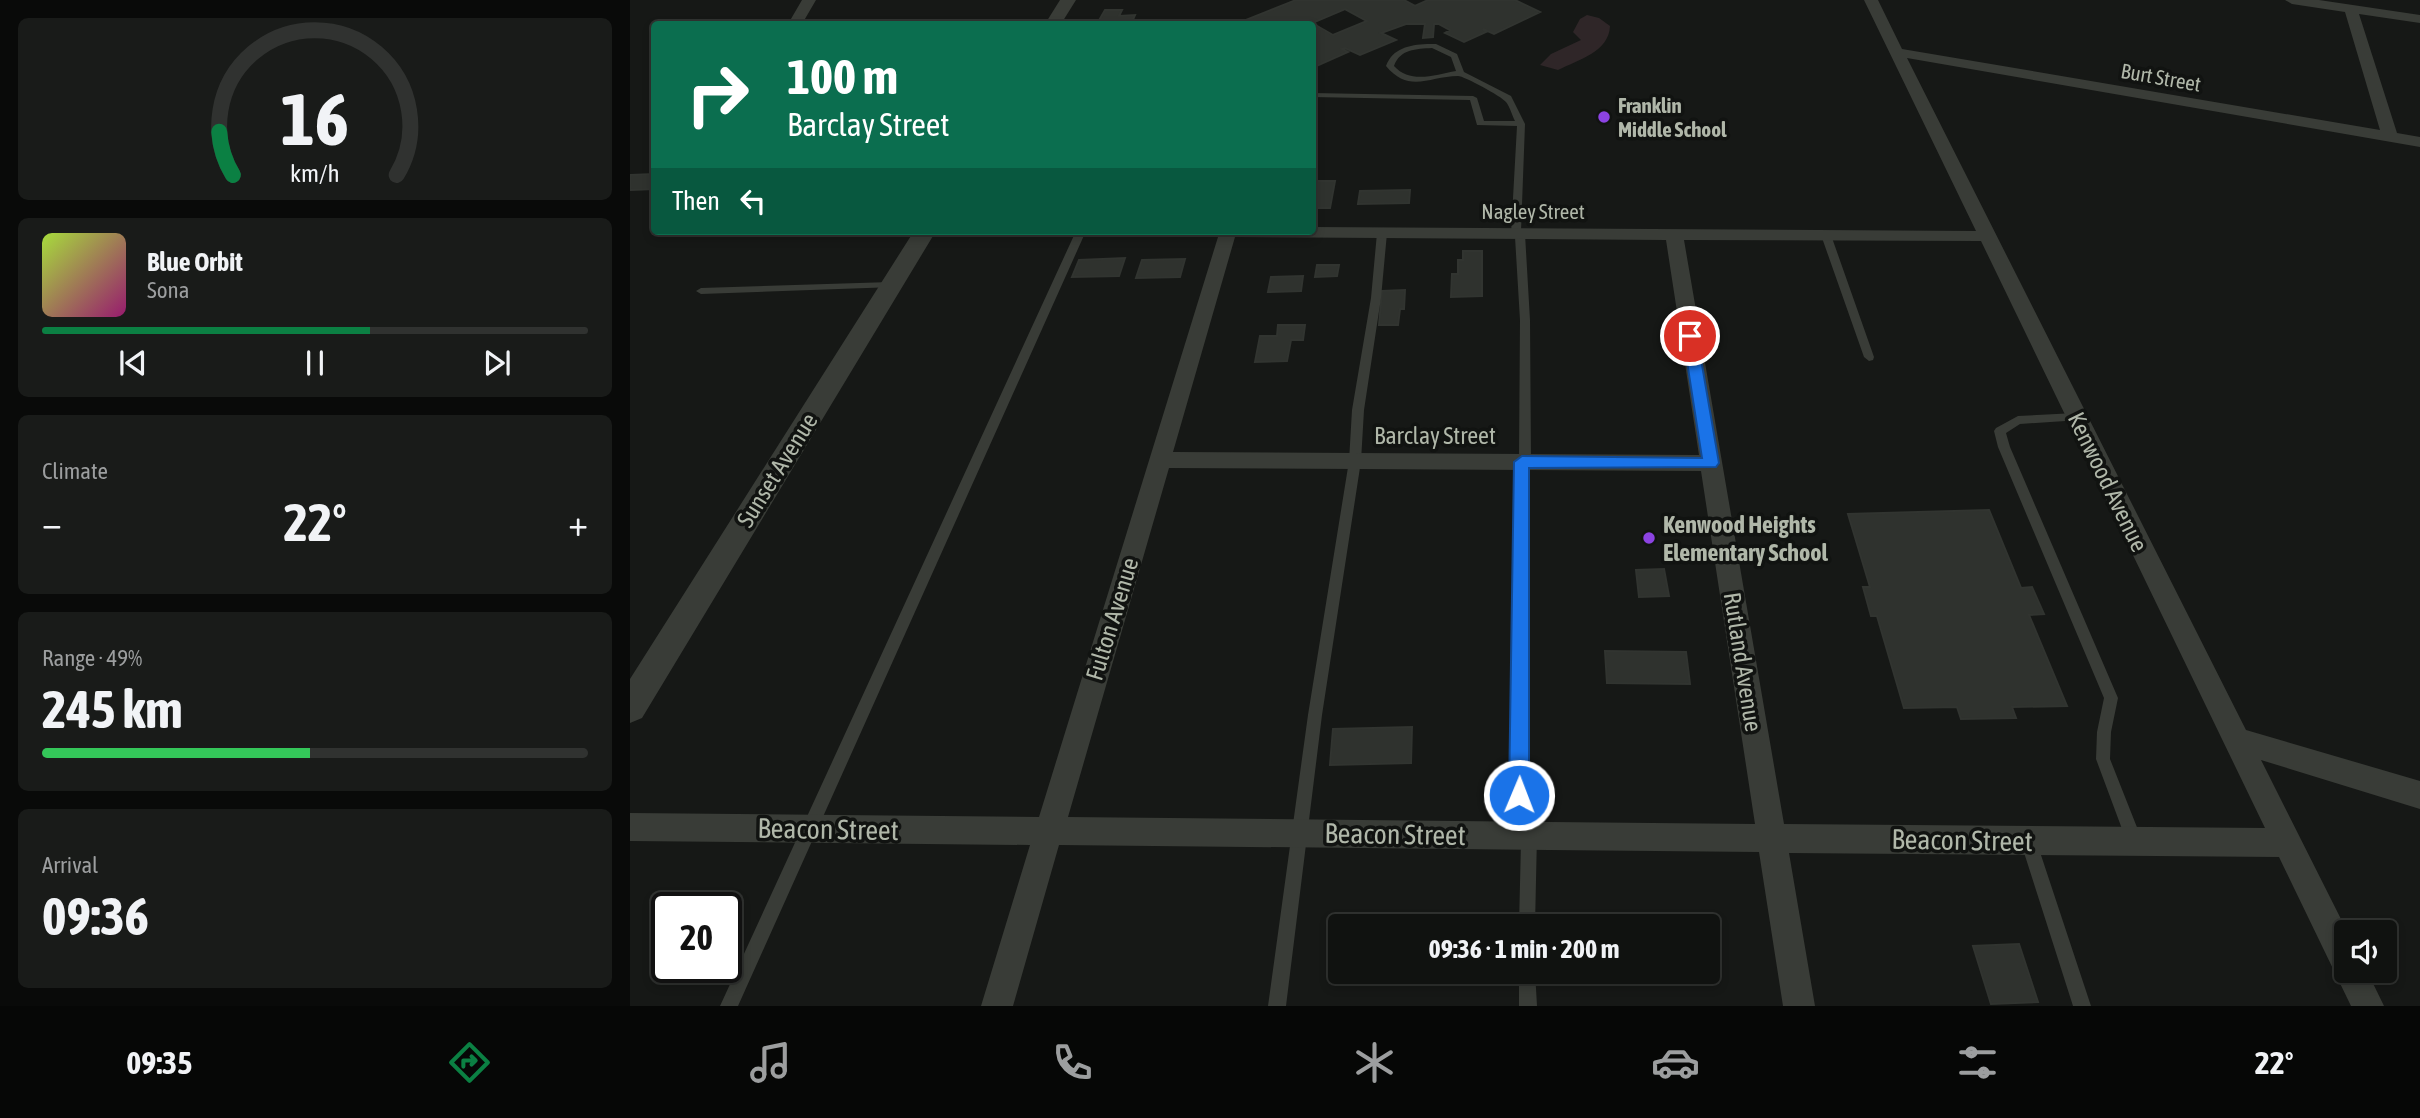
<!DOCTYPE html>
<meta charset="utf-8">
<style>
:root{--surface:#101210;--page:#191b19;--text:#f1f3f6;--muted:#9c9e9f;--line:#303230;--accent:#0b8043}
body{margin:0;font-family:"Asap Condensed",sans-serif;background:var(--page);color:var(--text);height:100vh;display:flex;flex-direction:column;font-size:26px;white-space:nowrap}
*{box-sizing:border-box;margin:0}
p{font-size:23px;color:var(--muted)}
.icon{flex:none;width:38px;height:38px;fill:none;stroke:currentColor;stroke-width:2;stroke-linecap:round;stroke-linejoin:round}
.map{position:relative;flex:1;overflow:hidden}
.drawer{display:flex;flex-direction:column;gap:18px;padding:18px;background:#090a09;width:630px}
.drawer>*{flex:none}
.guide{position:absolute;left:21px;top:21px;width:665px;height:214px;border-radius:7px;box-shadow:0 4px 10px #0003,0 0 0 2px var(--line);background:#0b6e4f;color:#fff;overflow:hidden}
.buttons{position:absolute;left:1704px;top:920px;display:grid;gap:14px}
.buttons a{display:grid;place-items:center;width:63px;height:63px;border-radius:7px;background:var(--surface);box-shadow:0 4px 10px #0003,0 0 0 2px var(--line);font-size:35px}
.speed{position:absolute;left:21px;top:892px;display:flex;gap:14px;font-size:35px;font-weight:700;text-align:center}
.speed>*{display:grid;place-content:center;width:91px;height:91px;border-radius:50%;background:var(--surface);box-shadow:0 4px 10px #0003,0 0 0 2px var(--line);line-height:1}
.speed .limit{border:4px solid #111;border-radius:10px;background:#fff;color:#111}
.pin{position:absolute;display:grid;place-items:center;width:60px;height:60px;color:#fff;margin:-30px;border:4px solid #fff;border-radius:50%;box-shadow:0 2px 7px #0007}
.me{position:absolute;width:77px;margin:-38px;rotate:1deg;stroke-linejoin:round;filter:drop-shadow(0 0 5px #0008)}
.turn{display:flex;align-items:center;gap:24px;height:147px;padding:0 21px;font-size:32px}
.turn .icon{width:91px;height:91px;stroke-width:2.5}
.turn b{display:block;font-size:49px;line-height:60px}
.then{display:flex;align-items:center;height:66px;padding:0 21px;background:#0003;gap:14px;font-size:26px}
.big{font-size:52px;font-weight:700;line-height:1.1}
.drawer .tile{flex:1;display:flex;flex-direction:column;justify-content:center;gap:10px;min-width:0;padding:0 24px;border-radius:10px;background:var(--page)}
.drawer .dial{align-items:center;gap:0}
.dial svg{height:182px;overflow:visible;fill:none;stroke:var(--line);stroke-width:7;stroke-linecap:round;text-anchor:middle}
.dial text{fill:var(--text);stroke:none}
.song{display:flex;align-items:center;gap:21px}
.cover{width:84px;height:84px;border-radius:10px;background:linear-gradient(135deg,hsl(80 70% 55%),hsl(320 70% 35%))}
.played{height:7px;border-radius:4px;background:linear-gradient(90deg,var(--accent) 60%,var(--line) 60%)}
.keys{display:flex;justify-content:space-around;direction:ltr}
.heat{display:flex;justify-content:space-between;align-items:center;font-size:38px;direction:ltr}
.charge{height:10px;border-radius:5px;background:linear-gradient(90deg,#34c759 49%,var(--line) 0)}
.trip{position:absolute;left:698px;top:914px;width:392px;height:70px;border-radius:7px;background:var(--surface);box-shadow:0 4px 10px #0003,0 0 0 2px var(--line);font-weight:700;line-height:70px;text-align:center}
.dock{display:flex;height:112px;justify-content:space-around;align-items:center;background:#060706;color:var(--muted)}
.dock .icon{width:49px;height:49px}
.dock .selected{color:var(--accent)}
.dock b{font-size:32px;color:var(--text)}
main{display:flex;flex:1;min-height:0}
.map>svg:first-child{display:block}
</style>
<main>
<section class="drawer">
<div class="tile dial"><svg viewBox="0 0 100 80">
<path d="M14 69A42 42 0 1 1 86 69"/>
<path d="M14 69A42 42 0 0 1 8 50" stroke="#0b8043"/>
<text x="50" y="56" font-size="32" font-weight="700">16</text>
<text x="50" y="72" font-size="11">km/h</text>
</svg></div>
<div class="tile">
<div class="song"><i class="cover"></i><div><b>Blue Orbit</b><p>Sona</p></div></div>
<div class="played"></div>
<div class="keys"><svg class="icon" aria-label="previous" viewBox="0 0 24 24"><path d="M18 5L8 12l10 7zM5 5v14"/></svg><svg class="icon" aria-label="pause" viewBox="0 0 24 24"><path d="M8 5v14M16 5v14"/></svg><svg class="icon" aria-label="next" viewBox="0 0 24 24"><path d="M6 5l10 7-10 7zM19 5v14"/></svg></div>
</div>
<div class="tile"><p>Climate</p>
<div class="heat"><a>−</a><b class="big">22°</b><a>+</a></div>
</div>
<div class="tile"><p>Range · 49%</p><b class="big">245 km</b><div class="charge"></div></div>
<div class="tile"><p>Arrival</p><b class="big">09:36</b></div>
</section>
<div class="map">
<svg width="1790" height="1006" viewBox="0 0 1790 1006">
<rect width="100%" height="100%" fill="#161816"/>
<path fill="#2f2628" d="M957 15 969 18 980 26C979 52 948 60 928 70L910 65 921 54 951 40 943 32 950 19Z"/>
<path fill="#2f322e" stroke="#313430" stroke-width="2" fill-rule="evenodd" d="M666 0H774L785 6 798 0H885L910 12 864 34 853 29 856 32 834 42 815 33 820 30 809 24H804L803 37 793 38 795 24H776L751 33 766 40 730 55 715 48 712 49 718 52 682 68V24H606ZM715 9 737 21 703 35 682 23Z
M475 10H492L489 16 505 15 502 22 467 24Z
M24 174V189L0 190V175Z
M682 181H705L700 208H682Z
M780 190 779 203 728 204 730 191Z
M833 251H852V296L821 297 822 274H828V260H833Z
M495 258 489 276 442 277 449 260Z
M555 259 550 277 506 278 512 260Z
M687 265H709L707 276 685 277Z
M673 276 671 291 638 292 641 277Z
M775 290 774 309H770L768 325H749L752 291Z
M648 325H675L673 340H661L657 361 625 362 630 336H647Z
M1359 510 1391 588 1402 587 1414 614 1399 615 1437 706 1382 707 1386 718 1331 719 1327 707 1274 708 1247 616H1241L1233 587H1240L1218 514Z
M1034 569 1039 596 1009 597 1006 570Z
M975 651 1056 652 1060 684 977 683Z
M782 727 781 763 700 765 703 729Z
M1389 944 1408 1002 1361 1004 1343 946Z"/>
<g fill="none" stroke-linecap="round" stroke-linejoin="round">
<path fill="#393c37" fill-rule="evenodd" d="M797 44H806L827 54 834 72 881 96 895 124 891 231 895 234 900 320 901 462 898 466 896 829 899 827 905 830 907 835 905 926H889L891 841 888 843 882 840 880 835 886 462 889 458 890 320 885 237 881 234 887 126 847 125 840 100 682 97V93L843 96 847 98 854 121H885C882 115 880 107 876 102 871 96 834 76 828 76 800 76 779 94 756 66 763 48 779 45 797 44ZM802 48 821 57 826 71C805 75 780 84 764 66 770 49 786 49 802 48Z
M752 230 757 233 751 298 734 410 731 461 692 715 656 1006H638L678 715 719 461 722 410 741 298 747 233Z
M446 231H456L108 1006H90Z
M1196 232 1201 235 1244 357 1243 360 1239 361 1234 357 1191 235Z
M261 282 266 285 265 287 71 294 66 291 71 288Z
M1446 413 1452 417 1450 420 1390 424 1376 433 1380 447 1488 698 1481 732 1480 759 1512 840 1510 845 1504 848 1498 845 1466 759 1467 732 1474 698 1368 447 1364 431 1366 428 1388 416Z
M1398 832 1404 835 1406 840 1461 1006H1443L1390 840 1392 835Z
M889 971H905L907 1006H889Z"/>
<path fill="#393c37" fill-rule="evenodd" d="M172 0H186L172 24H158Z
M1234 0H1248L1272 49 1750 130 1715 12 1662 4 1655 0H1689L1790 15V23L1729 14 1767 133 1790 137V147L1277 58 1616 730 1790 781V809L1631 760 1718 933 1717 971H1737L1754 1006H1721L1649 857 1159 853 1185 1006H1153L1129 852 429 845 383 1006H351L400 845 0 841V813L409 817 588 237 449 236 440 231H682V227L1346 231ZM605 237 1036 240 1069 455 543 452ZM1054 240 1351 241 1635 828 1154 824ZM539 468 1071 471 1125 824 438 817Z"/>
<path fill="#393c37" fill-rule="evenodd" d="M430 0H446L431 24H415Z
M284 231H306L12 718 0 723V679Z"/>
</g>
<path fill="#1a73e8" stroke="#114b97" stroke-width="2" d="M1060 332 1067 336 1089 463 1086 467 899 468V795L896 802 889 805 882 802 879 795 884 462 892 456 1072 458 1053 336Z"/>
<g fill="#8c43e2" stroke="#111311" stroke-width="2.5">
<circle cx="974" cy="117" r="7"/>
<circle cx="1019" cy="538" r="7"/>
</g>
<g text-anchor="middle" dominant-baseline="central" stroke-width="7" stroke-linejoin="round" paint-order="stroke">
<g font-size="21" fill="#b0b7a9" stroke="#111311">
<text transform="translate(1531 77) rotate(10)">Burt Street</text>
<text x="903" y="211">Nagley Street</text>
</g>
<g font-size="21" font-weight="bold" fill="#b0b7a9" stroke="#111311" text-anchor="start">
<text x="988" y="105">Franklin<tspan x="988" dy="24">Middle School</tspan></text>
</g>
<g font-size="24" fill="#b0b7a9" stroke="#111311">
<text x="805" y="435">Barclay Street</text>
<text transform="translate(147 470) rotate(-58)">Sunset Avenue</text>
<text transform="translate(1478 482) rotate(64)">Kenwood Avenue</text>
<text transform="translate(482 619) rotate(-73)">Fulton Avenue</text>
<text transform="translate(1113 662) rotate(81)">Rutland Avenue</text>
</g>
<g font-size="24" font-weight="bold" fill="#b0b7a9" stroke="#111311" text-anchor="start">
<text x="1033" y="524">Kenwood Heights<tspan x="1033" dy="28">Elementary School</tspan></text>
</g>
<g font-size="28" fill="#b0b7a9" stroke="#111311">
<text transform="translate(198 829) rotate(1)">Beacon Street</text>
<text transform="translate(765 834) rotate(1)">Beacon Street</text>
<text transform="translate(1332 840) rotate(1)">Beacon Street</text>
</g>
</g>
</svg>
<div class="buttons">
<a><svg class="icon" aria-label="sound" viewBox="0 0 24 24"><path d="M4 9h4l5-4v14l-5-4H4zM17 9q2 3 0 6"/></svg></a>
</div>
<div class="speed"><div class="limit">20</div></div>
<div class="pin" style="left:1060px;top:336px;background:#d93025"><svg class="icon" aria-label="arrive" viewBox="0 0 24 24"><path d="M6 21V4h12l-3 4 3 4H6"/></svg></div>
<svg class="me" style="left:889px;top:795px" viewBox="-20 -20 40 40"><circle r="17" fill="#1a73e8" stroke="#fff" stroke-width="3"/><path d="M0-11L8 9 0 5-8 9z" fill="#fff"/></svg>
<div class="trip">09:36 · 1 min · 200 m</div>
<div class="guide">
<div class="turn"><svg class="icon" aria-label="right" viewBox="0 0 24 24"><path d="M7 20v-9h11M14 6l5 5-5 5"/></svg><div><b>100 m</b>Barclay Street</div></div>
<div class="then">Then<svg class="icon" aria-label="left" viewBox="0 0 24 24"><path d="M17 20v-9H6M10 6l-5 5 5 5"/></svg></div>
</div>
</div>
</main>
<nav class="dock">
<b>09:35</b>
<svg class="icon selected" aria-label="directions" viewBox="0 0 24 24"><path d="M12 3l9 9-9 9-9-9zM9 14v-3h6M13 9l2 2-2 2"/></svg>
<svg class="icon" aria-label="music" viewBox="0 0 24 24"><path d="M9 18V5l10-2v13"/><circle cx="6" cy="18" r="3"/><circle cx="16" cy="16" r="3"/></svg>
<svg class="icon" aria-label="phone" viewBox="0 0 24 24"><path d="M5 4h4l2 5-3 2q2 4 5 5l2-3 5 2v4C11 20 4 13 5 4z"/></svg>
<svg class="icon" aria-label="climate" viewBox="0 0 24 24"><path d="M12 3v18M4 7l16 10M4 17L20 7"/></svg>
<svg class="icon" aria-label="car" viewBox="0 0 24 24"><path d="M5 17H2v-5l4-1 3-4h7l3 4 3 1v5h-3M9 17h6M6 11h13"/><circle cx="7" cy="17" r="2"/><circle cx="17" cy="17" r="2"/></svg>
<svg class="icon" aria-label="filters" viewBox="0 0 24 24"><path d="M4 7h16M4 17h16"/><circle cx="9" cy="7" r="2"/><circle cx="15" cy="17" r="2"/></svg>
<b>22°</b>
</nav>
